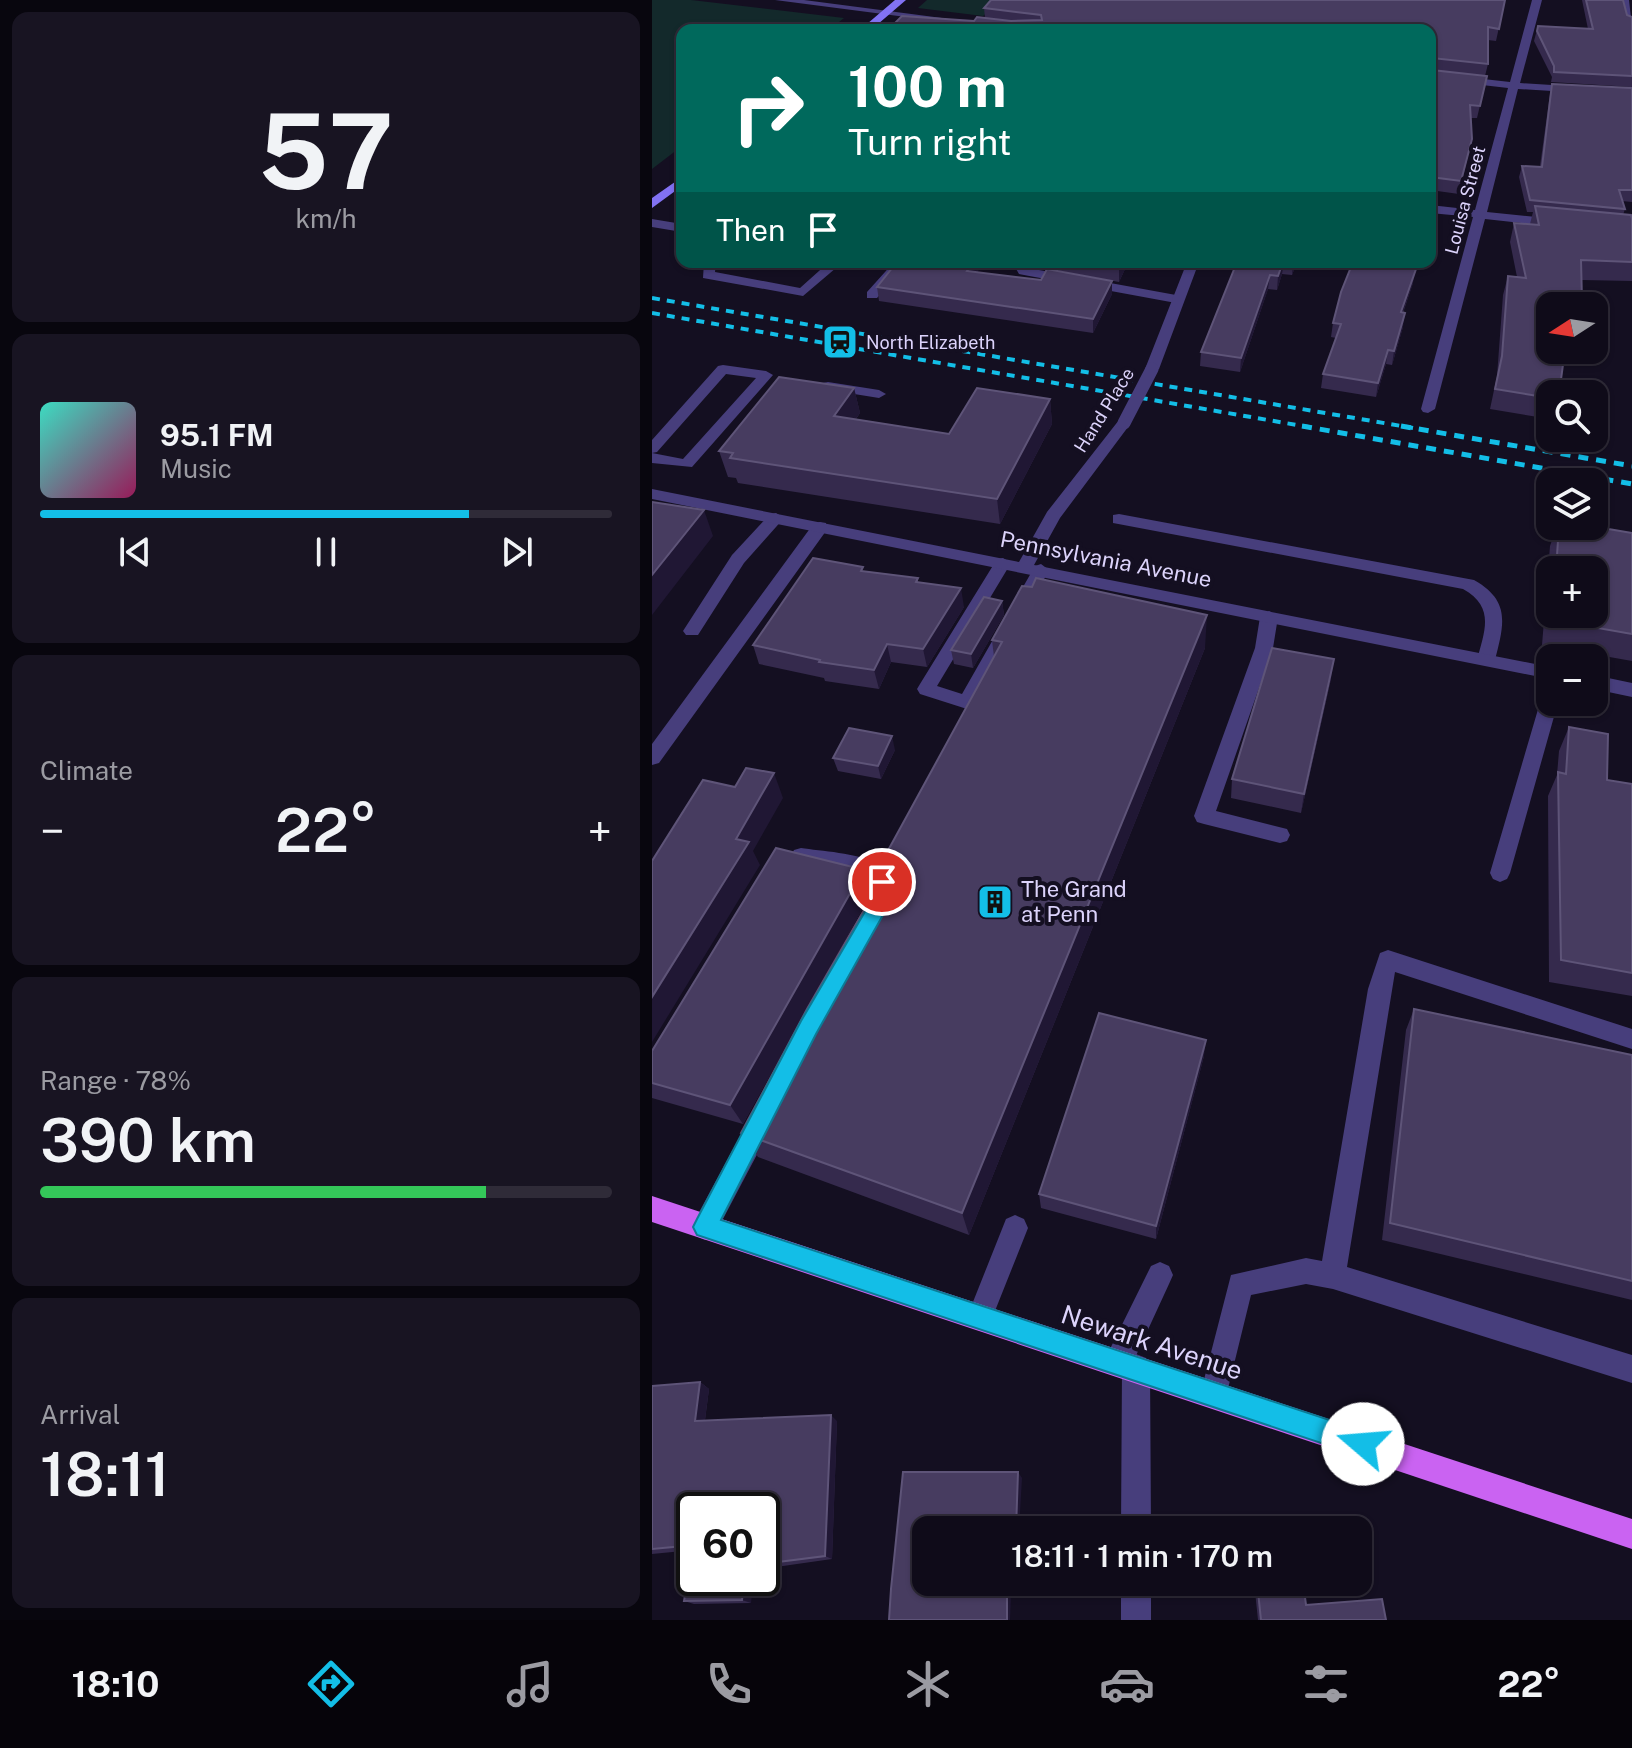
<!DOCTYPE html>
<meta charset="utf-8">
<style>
:root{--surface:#0f0b19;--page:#181422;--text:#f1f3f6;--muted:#9b9ba2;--line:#2f2b38;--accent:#13bee7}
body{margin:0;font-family:"Public Sans",sans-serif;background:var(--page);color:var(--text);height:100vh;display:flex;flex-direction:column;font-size:30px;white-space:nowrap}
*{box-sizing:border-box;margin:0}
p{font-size:26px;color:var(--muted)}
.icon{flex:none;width:44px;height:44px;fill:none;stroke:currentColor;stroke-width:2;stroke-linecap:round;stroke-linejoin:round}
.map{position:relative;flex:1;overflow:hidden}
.details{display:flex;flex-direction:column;gap:12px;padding:12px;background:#08060e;width:652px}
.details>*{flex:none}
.top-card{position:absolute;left:24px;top:24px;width:760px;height:244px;border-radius:16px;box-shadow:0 2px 6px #0004,0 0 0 2px var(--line);background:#00695c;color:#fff;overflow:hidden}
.needle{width:52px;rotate:258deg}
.tools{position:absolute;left:884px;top:292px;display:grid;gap:16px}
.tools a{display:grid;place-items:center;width:72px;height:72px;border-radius:16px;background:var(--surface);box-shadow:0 2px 6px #0004,0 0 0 2px var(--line);font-size:40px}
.speed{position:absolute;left:24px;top:1492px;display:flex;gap:16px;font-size:40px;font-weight:700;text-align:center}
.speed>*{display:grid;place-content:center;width:104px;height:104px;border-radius:50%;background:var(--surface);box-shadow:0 2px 6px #0004,0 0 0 2px var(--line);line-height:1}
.speed .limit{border:4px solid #111;border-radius:12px;background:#fff;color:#111}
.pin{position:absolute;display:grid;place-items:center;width:68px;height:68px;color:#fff;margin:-34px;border:4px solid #fff;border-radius:50%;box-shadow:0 2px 8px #0007}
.me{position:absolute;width:88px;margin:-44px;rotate:288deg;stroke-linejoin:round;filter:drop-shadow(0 0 6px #0008)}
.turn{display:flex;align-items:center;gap:28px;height:168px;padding:0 40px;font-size:36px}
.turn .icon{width:104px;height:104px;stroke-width:2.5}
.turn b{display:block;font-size:56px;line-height:68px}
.then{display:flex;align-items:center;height:76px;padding:0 40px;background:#0003;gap:16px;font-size:30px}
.big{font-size:60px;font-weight:600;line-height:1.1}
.details .card{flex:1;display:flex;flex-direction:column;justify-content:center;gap:12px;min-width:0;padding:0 28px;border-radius:16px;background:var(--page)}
.details .dial{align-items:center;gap:0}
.dial b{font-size:104px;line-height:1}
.song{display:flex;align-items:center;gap:24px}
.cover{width:96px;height:96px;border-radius:12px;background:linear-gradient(135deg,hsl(170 70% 55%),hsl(330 70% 35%))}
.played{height:8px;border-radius:4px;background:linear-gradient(90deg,var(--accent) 75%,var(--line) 75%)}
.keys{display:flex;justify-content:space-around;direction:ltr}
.heat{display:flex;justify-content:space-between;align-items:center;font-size:44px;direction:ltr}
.charge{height:12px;border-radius:6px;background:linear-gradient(90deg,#34c759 78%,var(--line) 0)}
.trip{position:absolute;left:260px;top:1516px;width:460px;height:80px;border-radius:16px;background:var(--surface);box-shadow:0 2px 6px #0004,0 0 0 2px var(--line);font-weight:600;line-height:80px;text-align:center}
.dock{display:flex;height:128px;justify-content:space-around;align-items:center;background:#06040a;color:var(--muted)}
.dock .icon{width:56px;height:56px}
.dock .active{color:var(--accent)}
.dock b{font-size:36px;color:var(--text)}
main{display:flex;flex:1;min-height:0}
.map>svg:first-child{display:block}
</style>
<main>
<section class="details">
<div class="card dial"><b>57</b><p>km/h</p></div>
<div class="card">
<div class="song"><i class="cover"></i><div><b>95.1 FM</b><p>Music</p></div></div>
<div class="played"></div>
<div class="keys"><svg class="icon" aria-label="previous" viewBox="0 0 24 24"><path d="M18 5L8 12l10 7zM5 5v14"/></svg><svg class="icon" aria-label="pause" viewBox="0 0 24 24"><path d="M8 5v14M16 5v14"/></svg><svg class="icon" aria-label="next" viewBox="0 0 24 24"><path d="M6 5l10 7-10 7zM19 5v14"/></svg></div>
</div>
<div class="card"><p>Climate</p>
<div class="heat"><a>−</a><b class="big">22°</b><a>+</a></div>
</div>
<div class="card"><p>Range · 78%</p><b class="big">390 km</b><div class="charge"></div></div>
<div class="card"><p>Arrival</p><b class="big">18:11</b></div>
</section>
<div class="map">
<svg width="980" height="1620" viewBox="0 0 980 1620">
<rect width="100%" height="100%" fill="#140f21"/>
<path fill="#13292b" d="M0 0H39L192 18 177 30H30V146L0 169Z
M275 0H371L347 2 331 16 266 8Z"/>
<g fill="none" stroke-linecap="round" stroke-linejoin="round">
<path fill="#473e7c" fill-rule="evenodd" d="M967 0H977L980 27 975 24Z
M0 219 30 224V232L0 227Z
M52 262H64L63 272 148 288 177 262H191L151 296 51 278Z
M242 262H255L225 298H215V292Z
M360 262H372L376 268 524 295 531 299 524 303 372 275 367 274Z
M71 365 114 371 121 375 40 467 0 463V440L66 366ZM74 374 104 378 31 459 0 453 5 452Z
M176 382 227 390 234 394 227 398 171 389V383Z
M124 513 132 518 92 563 46 635H34L31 631 80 555 118 514Z
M467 514 822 580C859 601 852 624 843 660L834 666 825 660C833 630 843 607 811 589L461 523V515Z
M168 522 174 523V531L7 763 0 765V744L162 523Z
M351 558 359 563 285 686 310 694 383 566 389 564 397 570 322 707 315 709 268 694 265 689 268 684 345 559Z
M617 611 626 617 621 648 564 811 635 829 638 835 635 841 628 843 552 824 545 822 542 816 603 648 608 617Z
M897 667 898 702H905V706L858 873 855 879 848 882 841 879 838 873 887 706 888 673Z
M149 848C168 851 207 853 222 863 247 878 249 923 218 912L215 906 220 897V886L208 875 142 862 139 856 142 850Z
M736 950 980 1029V1049L743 972 695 1267 980 1355V1383L681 1289 654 1284 599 1295 572 1405 562 1409 552 1405 548 1395 579 1275 654 1258 670 1261 716 989 728 953Z
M110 1109 119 1112 122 1120 119 1128 62 1236 53 1240 44 1236 40 1227 44 1218 101 1112Z
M363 1215 372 1219 376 1228 337 1326 328 1330 319 1326 315 1317 354 1219Z
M508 1262 517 1266 521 1275 517 1284 476 1373 466 1377 456 1373 452 1363 456 1353 499 1266Z"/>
<path fill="#473e7c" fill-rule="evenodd" d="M123 0H152L313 21 308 24Z
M880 0H890L868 83 980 90V96L866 89 835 212 904 219 910 223 904 227 833 219 783 409 776 413 771 412 769 409 821 217 778 213V205L823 210 856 88 778 79V73L858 82Z
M535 262H547L507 369 500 373 495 372 493 369Z
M472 419 479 423 408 518 382 565 898 667V679L0 499V489L367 562 395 512 467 420Z
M942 675 980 683V697L942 689Z
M484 1354 494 1358 498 1368 499 1530H469L470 1368 474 1358Z
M469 1582H499V1620H469Z"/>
<path fill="#8272f3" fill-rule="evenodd" d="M243 0H254L219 30H208Z
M30 177V186L0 208V198Z"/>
<path fill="#ca63f2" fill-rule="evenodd" d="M0 1196 980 1519V1549L0 1222Z"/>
<path stroke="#13bee7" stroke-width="4" stroke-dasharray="8 7" stroke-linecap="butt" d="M0 298 761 428
M0 313 662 428"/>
<path stroke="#13bee7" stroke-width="5" stroke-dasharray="10 8" stroke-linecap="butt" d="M650 426 980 484
M749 426 980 466"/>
<path stroke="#473e7c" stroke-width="13" d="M472 423 500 369"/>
</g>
<path fill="#352a4d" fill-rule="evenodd" d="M853 0 844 41 836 40V64L833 76H835L825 118H819L820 139 807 194 778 190V30L322 21 333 18 332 8Z
M930 0H971L975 15 980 17V87L899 82 900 77 882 41 886 26 936 29Z
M900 84 980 88V202L970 201 973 209 971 215 980 219V281L930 280V301L928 306H898V419L838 409 845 376 851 295 856 276 865 277 858 242 862 223 878 224 881 212H875L867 177 870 166H888L898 94Z
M245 262H332L325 272 460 294 441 333 227 301 225 287Z
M403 262H501L498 269 474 267 467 282 403 270Z
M585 262H645L640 275 630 274 625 290 616 289 588 372 548 366 549 352Z
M693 262H757L755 267 761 283 751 313V327L740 365 734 364 724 397 669 388 671 374 684 338 679 337 681 323 699 268H692Z
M202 388 208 413 204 419 297 434 398 399 400 424 348 524 86 483 84 478 76 477 67 451Z
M905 526H939L980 533V661L890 645 898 546ZM898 570H942V614H898Z
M212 571 266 578V582L312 607 275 667 239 662 227 689 173 681 172 678 107 664 101 645Z
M350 601 352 615 321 668 302 664 299 650Z
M340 640 553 648 317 1235 106 1157 89 1133 147 1022 91 1124 0 1098V1051L209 869 217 893V897L163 994 235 870 342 657Z
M679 679 649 813 579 798 580 779Z
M917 727 955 780 980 784V996L897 982 896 796 905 775 907 751Z
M243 750 229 779 186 771 181 758Z
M762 1009 980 1055V1300L730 1240 754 1030Z
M552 1056 504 1239 389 1208 387 1194Z
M48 1382 57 1389 53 1420 185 1421 180 1559 110 1569V1510H42L99 1603 42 1604 32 1601 41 1550 0 1554V1386Z
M602 1582H651L654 1605 734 1620H606Z"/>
<path fill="#201734" d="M321 262H332L317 285 315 271Z
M470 262H474V267L467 282V268Z
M632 262 630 274 625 290 626 276Z
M641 262H645L640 275Z
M764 269 761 283 746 326 749 312Z
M618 275 616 289 588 372 589 358Z
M460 281V294L441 333V319Z
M753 313 751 327 740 365 742 351Z
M736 350 734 364 724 397 726 383Z
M202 388 208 413 188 441 182 416Z
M398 399 400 424 348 524 345 499Z
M52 510 61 536 0 615V575Z
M309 588 312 607 275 667 271 649Z
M350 601 352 615 321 668 319 654Z
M555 615 553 648 317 1235 310 1213Z
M235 644 239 662 227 689 222 670Z
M682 659 679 679 649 813 652 794Z
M240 736 243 750 229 779 226 766Z
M122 773 131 798 101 851 108 865 0 1042V997L84 839Z
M209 869 217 893V897L91 1124 78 1105Z
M554 1040 552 1056 504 1239V1226Z
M48 1382 57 1389 52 1427 43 1421Z
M179 1415 185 1421 180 1559 173 1556Z
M366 1472 370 1478 367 1530H364Z
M93 1578H102L99 1603 90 1600Z
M361 1582H365L364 1592 361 1588Z
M355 1588 359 1592 358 1620H355Z"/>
<path fill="#473c60" stroke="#5e5478" stroke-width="2" d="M339 0H853L847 29 836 27V64L780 58 778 60V30H236L250 16 322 21 325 17 359 21 390 20 389 15 332 8Z
M934 0H971L975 15 980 17V76L902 72V66L885 31 886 26 941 29Z
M778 64 780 70 835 76 828 106 818 105 820 139 809 181 778 177V178Z
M900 84 980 88V190H967L973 209 878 200 870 166 890 167Z
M883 206 979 215 980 219V262L929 260 930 301 925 300V306H898V350H913L907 394H898V398L843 389 850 356 856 276 874 278 862 223 887 225Z
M245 262H321L315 271 389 280 395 269 460 281 441 319 225 287Z
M435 262H470L467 268Z
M585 262H631L626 276 618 275 589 358 549 352Z
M701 262H755L754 267 764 269 749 312 753 313 742 351 736 350 726 383 671 374 689 324 681 323 689 292Z
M127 377 202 388 182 416 297 434 325 388 398 399 345 499 78 458 81 453 67 451Z
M0 502 52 510 0 575Z
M907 526H939L980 533V634L900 620V614H942V570H904Z
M161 558 211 567 209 571 266 578 264 582 309 588 271 649 235 644 222 670 167 662 168 660 101 645Z
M384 578 555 615 310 1213 89 1133 155 1009 235 870 233 856 350 642 340 640 370 586 380 587Z
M332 597 350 601 319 654 299 650Z
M620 648 682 659 652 794 580 779Z
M917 727 956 734 955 780 980 784V973L909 960 906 772 914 774Z
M197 728 240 736 226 766 181 758Z
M94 768 122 773 84 839 97 842 0 997V861L51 780 83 787Z
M124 848 209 869V874L78 1105 0 1083V1051Z
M762 1009 980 1055V1281L738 1223Z
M447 1013 554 1040 504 1226 387 1194Z
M48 1382 43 1421 179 1415 173 1556 110 1564V1510H42V1545L0 1549V1386Z
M251 1472H366L364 1530H274V1582H361V1588H355V1620H237L239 1589Z
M42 1547V1578H93L90 1600 32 1601Z
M605 1582H651L654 1605 730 1599 734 1620H609Z"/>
<path fill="#13bee7" stroke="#0c7c96" stroke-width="2" d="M230 874 236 877 240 899 164 1034 69 1220 711 1431 720 1435 724 1444 720 1453 711 1457 45 1235 41 1227 45 1219 149 1021 221 898 223 877Z"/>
<defs>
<symbol id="station-square" viewBox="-11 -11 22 22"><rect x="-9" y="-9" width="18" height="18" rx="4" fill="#13bee7" stroke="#140f21"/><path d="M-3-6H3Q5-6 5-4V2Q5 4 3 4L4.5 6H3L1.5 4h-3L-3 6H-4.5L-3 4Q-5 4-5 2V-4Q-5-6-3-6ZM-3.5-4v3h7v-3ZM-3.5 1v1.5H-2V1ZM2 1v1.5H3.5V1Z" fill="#111"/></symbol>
<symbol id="building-square" viewBox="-11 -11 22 22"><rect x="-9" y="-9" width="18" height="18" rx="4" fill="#13bee7" stroke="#140f21"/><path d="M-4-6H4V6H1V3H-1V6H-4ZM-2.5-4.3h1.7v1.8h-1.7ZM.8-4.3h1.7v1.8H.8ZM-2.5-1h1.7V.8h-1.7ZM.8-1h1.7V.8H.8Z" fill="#111"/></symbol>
</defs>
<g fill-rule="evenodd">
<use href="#station-square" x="168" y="322" width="40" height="40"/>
<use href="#building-square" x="323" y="882" width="40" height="40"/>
</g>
<g text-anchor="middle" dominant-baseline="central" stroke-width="8" stroke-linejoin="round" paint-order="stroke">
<g font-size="18" fill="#dcd3fb" stroke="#140f21">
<text transform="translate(813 200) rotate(-75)">Louisa Street</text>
<text transform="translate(452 410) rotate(-58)">Hand Place</text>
</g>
<g font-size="18" fill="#dcd3fb" stroke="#140f21" text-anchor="start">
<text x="214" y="342">North Elizabeth</text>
</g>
<g font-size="22" fill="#dcd3fb" stroke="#140f21">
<text transform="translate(454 559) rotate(11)">Pennsylvania Avenue</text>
</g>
<g font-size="22" fill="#dcd3fb" stroke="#140f21" text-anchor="start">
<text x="369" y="889">The Grand<tspan x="369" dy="25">at Penn</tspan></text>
</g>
<g font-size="26" fill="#dcd3fb" stroke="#140f21">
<text transform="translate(500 1342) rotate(18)">Newark Avenue</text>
</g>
</g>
</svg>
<div class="tools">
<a><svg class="needle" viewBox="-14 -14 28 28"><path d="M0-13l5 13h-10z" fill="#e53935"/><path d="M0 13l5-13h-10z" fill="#9b9ba2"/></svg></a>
<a><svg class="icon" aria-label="search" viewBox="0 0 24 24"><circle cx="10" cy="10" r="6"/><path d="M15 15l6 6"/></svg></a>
<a><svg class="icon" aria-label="layers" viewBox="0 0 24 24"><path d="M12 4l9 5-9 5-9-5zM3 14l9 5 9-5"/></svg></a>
<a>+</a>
<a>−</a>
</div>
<div class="speed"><div class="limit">60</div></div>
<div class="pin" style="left:230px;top:882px;background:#d93025"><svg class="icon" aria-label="arrive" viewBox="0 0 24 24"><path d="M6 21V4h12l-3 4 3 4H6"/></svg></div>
<svg class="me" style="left:711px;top:1444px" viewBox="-20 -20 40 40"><circle r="19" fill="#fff"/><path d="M0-13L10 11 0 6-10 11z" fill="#13bee7"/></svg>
<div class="trip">18:11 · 1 min · 170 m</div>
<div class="top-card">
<div class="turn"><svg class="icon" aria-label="right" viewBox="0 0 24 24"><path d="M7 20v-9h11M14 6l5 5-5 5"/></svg><div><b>100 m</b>Turn right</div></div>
<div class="then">Then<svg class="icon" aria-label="arrive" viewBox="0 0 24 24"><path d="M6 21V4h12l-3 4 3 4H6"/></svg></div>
</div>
</div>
</main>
<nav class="dock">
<b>18:10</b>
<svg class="icon active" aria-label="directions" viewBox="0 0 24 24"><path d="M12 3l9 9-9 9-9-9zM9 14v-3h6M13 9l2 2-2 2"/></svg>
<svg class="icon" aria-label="music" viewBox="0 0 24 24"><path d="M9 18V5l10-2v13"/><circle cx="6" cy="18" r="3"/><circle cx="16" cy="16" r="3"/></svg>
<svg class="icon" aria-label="phone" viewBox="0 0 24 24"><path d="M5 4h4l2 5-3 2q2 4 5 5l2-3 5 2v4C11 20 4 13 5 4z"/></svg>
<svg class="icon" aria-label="climate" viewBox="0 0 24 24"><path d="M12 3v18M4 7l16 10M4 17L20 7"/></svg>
<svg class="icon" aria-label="car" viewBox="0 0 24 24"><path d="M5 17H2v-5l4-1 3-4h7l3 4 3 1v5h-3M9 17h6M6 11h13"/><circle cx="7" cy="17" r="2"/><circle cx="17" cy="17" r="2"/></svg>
<svg class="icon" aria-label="filters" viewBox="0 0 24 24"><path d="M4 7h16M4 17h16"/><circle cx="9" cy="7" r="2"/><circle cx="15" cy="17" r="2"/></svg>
<b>22°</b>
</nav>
